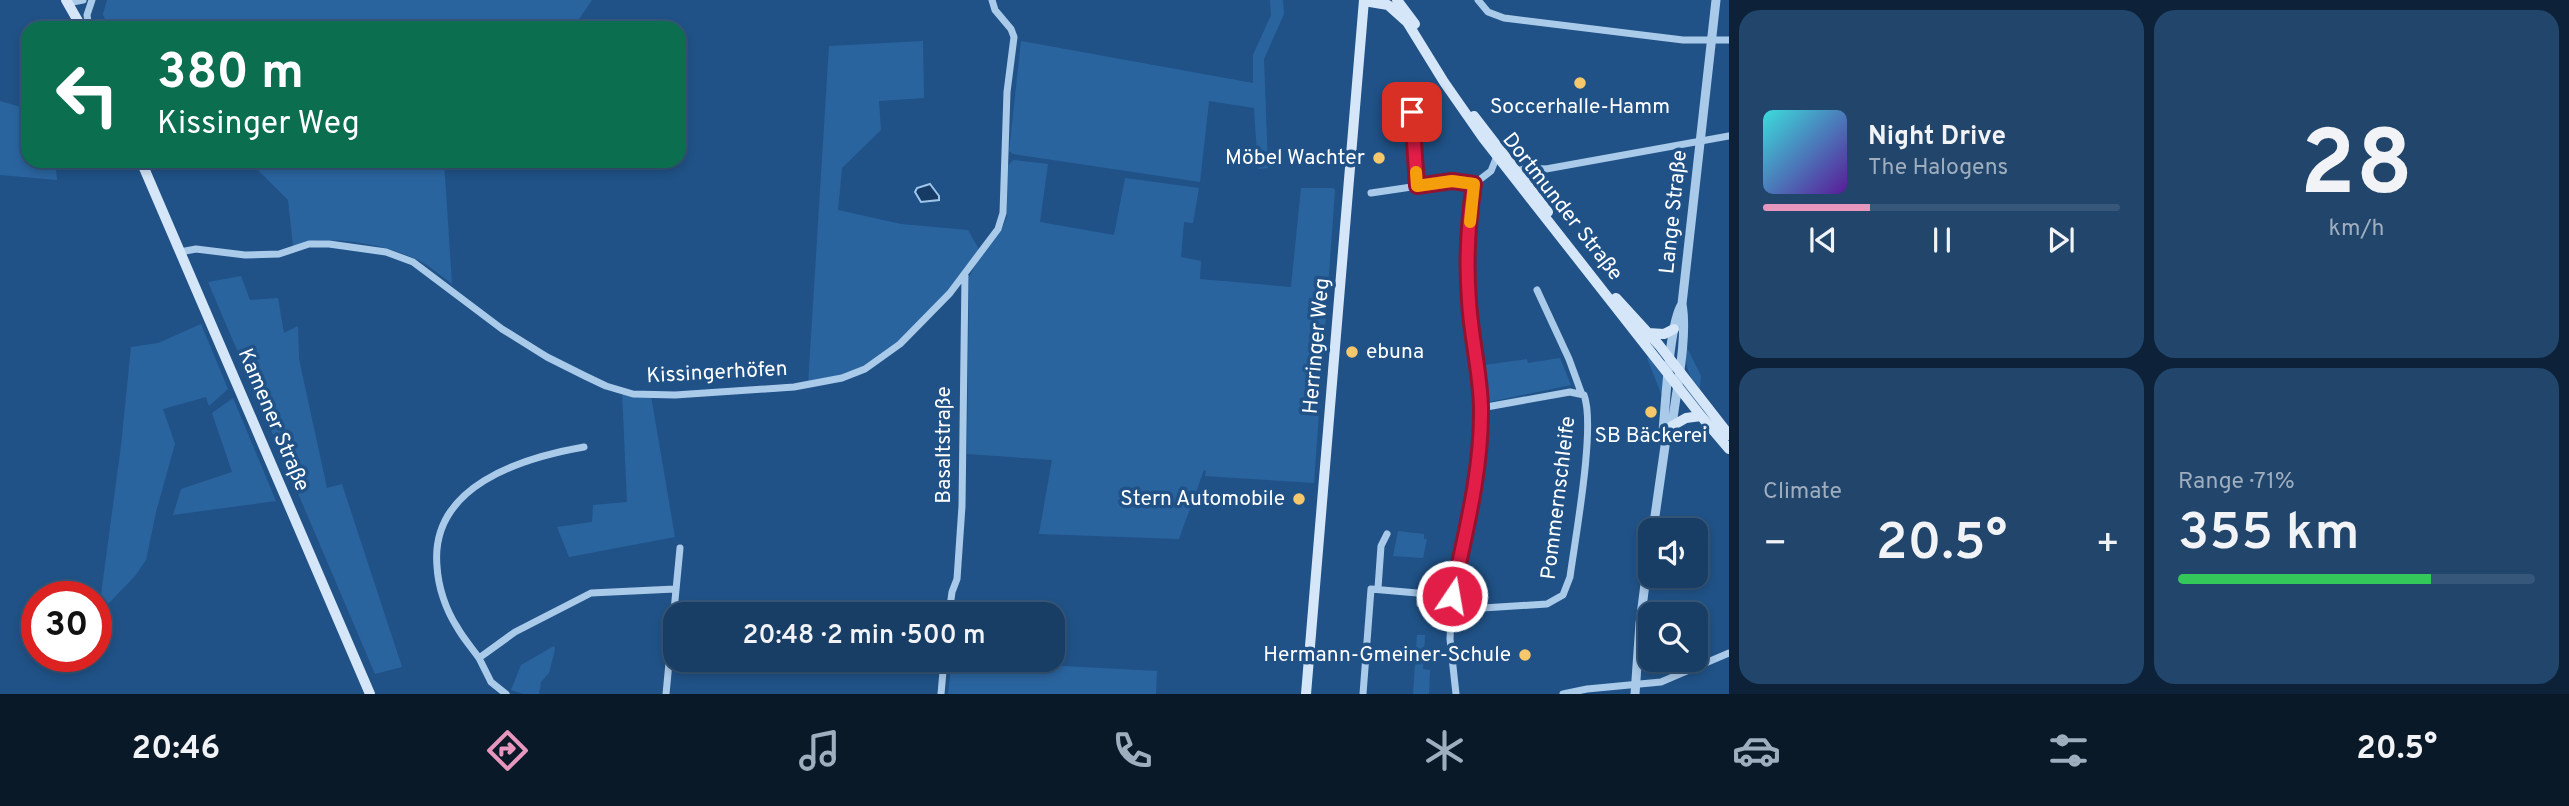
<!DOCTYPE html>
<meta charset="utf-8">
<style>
:root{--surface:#183e65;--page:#21456b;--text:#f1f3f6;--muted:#9faebf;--line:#365779;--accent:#e797bd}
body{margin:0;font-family:Overpass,sans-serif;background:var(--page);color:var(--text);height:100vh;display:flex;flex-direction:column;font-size:26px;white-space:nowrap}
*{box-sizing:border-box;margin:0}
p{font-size:23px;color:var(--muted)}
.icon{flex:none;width:38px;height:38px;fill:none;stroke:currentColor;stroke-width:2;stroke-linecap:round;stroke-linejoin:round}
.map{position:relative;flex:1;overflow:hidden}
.panel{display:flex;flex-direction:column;gap:10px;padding:10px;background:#0d2238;width:840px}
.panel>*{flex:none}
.hud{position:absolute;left:21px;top:21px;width:665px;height:147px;border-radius:21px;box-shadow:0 4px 10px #0003,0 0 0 2px var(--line);background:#0b6e4f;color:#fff;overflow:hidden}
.buttons{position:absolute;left:1638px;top:518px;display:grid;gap:14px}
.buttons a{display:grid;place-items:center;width:70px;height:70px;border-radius:14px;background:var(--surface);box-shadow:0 4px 10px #0003,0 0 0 2px var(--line);font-size:35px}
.speed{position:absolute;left:21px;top:581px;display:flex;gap:14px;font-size:35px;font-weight:700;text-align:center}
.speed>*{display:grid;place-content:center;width:91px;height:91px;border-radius:50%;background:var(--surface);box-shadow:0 4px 10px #0003,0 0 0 2px var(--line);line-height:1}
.speed .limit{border:10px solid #d22;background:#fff;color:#111}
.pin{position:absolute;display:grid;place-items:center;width:60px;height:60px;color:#fff;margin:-30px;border-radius:14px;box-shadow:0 4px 10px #0006}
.me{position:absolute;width:77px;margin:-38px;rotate:12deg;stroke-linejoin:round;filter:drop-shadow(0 0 5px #0008)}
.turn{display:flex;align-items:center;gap:24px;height:147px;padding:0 21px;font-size:32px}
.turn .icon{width:91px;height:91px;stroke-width:2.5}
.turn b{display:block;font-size:49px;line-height:60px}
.big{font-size:52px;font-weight:600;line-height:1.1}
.panel .widget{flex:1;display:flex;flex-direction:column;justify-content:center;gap:10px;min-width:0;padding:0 24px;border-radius:21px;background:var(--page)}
.panel .dial{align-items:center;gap:0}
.dial b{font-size:91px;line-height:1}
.song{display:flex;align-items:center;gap:21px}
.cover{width:84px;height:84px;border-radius:10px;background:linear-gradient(135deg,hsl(180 70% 55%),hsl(270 70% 35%))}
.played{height:7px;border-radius:4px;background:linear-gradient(90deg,var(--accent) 30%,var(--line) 30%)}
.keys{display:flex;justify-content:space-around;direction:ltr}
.heat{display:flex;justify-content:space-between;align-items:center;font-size:38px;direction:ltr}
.charge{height:10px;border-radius:5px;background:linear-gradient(90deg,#34c759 71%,var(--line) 0)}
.panel .tiles{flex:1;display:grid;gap:10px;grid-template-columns:repeat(2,1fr)}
.trip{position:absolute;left:663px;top:602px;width:402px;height:70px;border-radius:21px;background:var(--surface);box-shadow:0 4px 10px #0003,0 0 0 2px var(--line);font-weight:600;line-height:70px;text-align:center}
.tabs{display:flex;height:112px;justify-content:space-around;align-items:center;background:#0a1928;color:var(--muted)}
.tabs .icon{width:49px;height:49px}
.tabs .on{color:var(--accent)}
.tabs b{font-size:32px;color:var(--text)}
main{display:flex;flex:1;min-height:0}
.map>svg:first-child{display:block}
</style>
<main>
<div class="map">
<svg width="1729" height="694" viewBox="0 0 1729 694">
<rect width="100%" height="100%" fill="#205287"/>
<path fill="#2a649f" d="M107 0H592L573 28H108L103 14Z
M1270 0H1283L1284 14 1264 59 1268 168 1258 169 1254 108 1209 101 1200 182 1013 154 1009 151 1021 41 1253 83V55L1271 15Z
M923 41 924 98 879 101 881 130 842 168 838 210 901 224 968 230 980 251C954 291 908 342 866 368 851 377 826 380 808 385L829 46Z
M0 101 28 109V161H55L57 180 0 175Z
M1013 160 1048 164 1040 222 1114 235 1125 178 1199 188 1193 223 1184 222 1181 257 1201 261 1200 279 1291 287 1301 188H1333L1335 190 1314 483 1205 476 1206 471 1204 470 1179 539 1039 534 1052 460 967 454 969 277 982 253 1002 229 1007 217V167Z
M249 161H444L452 284C441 276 429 265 416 259 384 244 325 233 293 246L288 200Z
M241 276 250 300 278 298 284 333 298 326 299 359 327 488 342 484 402 667 375 674 208 282Z
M201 324 228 389 209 406 206 397 163 409 175 444 156 512 146 560 135 576 109 603 100 602 121 446 131 347 158 343Z
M1686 346 1701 376 1700 388C1687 376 1685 364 1686 346Z
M1649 357 1663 377 1662 396 1647 358Z
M1560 358 1571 385 1489 402 1484 365 1527 359 1528 363Z
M622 391 651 396 675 537 569 557 557 527 592 522 593 505 627 502Z
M233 398 276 501 173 515 181 489 232 472 212 413Z
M1398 531 1424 534V539H1427L1423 558 1393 556Z
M1417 635H1425L1423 669 1430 670 1429 694H1413Z
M554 646 555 649 549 673 541 682 539 694H523L511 690 521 665Z
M952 660 1157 671 1156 694H948Z"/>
<path fill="#163c66" stroke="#9ec6eb" stroke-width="2" d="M930 184 939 196V200L921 202 915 192 917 188Z"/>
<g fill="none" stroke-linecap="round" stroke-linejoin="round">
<path stroke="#aacaea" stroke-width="7" d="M1478 0 1488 12 1504 18 1683 40H1729
M68 3 83 0
M89 28 87 15 92 0
M1411 94 1417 186
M1513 173 1526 168 1546 169 1729 136
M1523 183 1545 169
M1371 193 1452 181 1474 184 1491 171 1497 156
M180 252 196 249 245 255 279 254 309 244H329L386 252 413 262 502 329 547 357 585 376 606 386 633 394 675 395 794 387 842 378 865 369 900 344 950 293 998 229 1003 213 1007 92 1014 37 1011 29 995 10 992 0
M1537 290 1569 359 1581 392
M1378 588 1381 546 1387 534
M1420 593V604L1452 607
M1451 610 1547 604 1563 595 1570 577C1575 539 1596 426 1584 395L1570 392 1481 408
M949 614 952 592 957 579 962 506 965 275
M479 658C472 648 463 638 457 627 446 610 438 587 437 566 430 486 521 458 584 447
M506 694 491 682 479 658 515 632 591 593 675 589
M666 694 680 548
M941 694 944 660
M1363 694 1371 589 1452 596
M1456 694 1450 639 1452 596 1473 496 1480 445 1479 367 1469 301 1471 203 1474 184
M1563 694 1587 689 1661 682 1729 653"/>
<path stroke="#aacaea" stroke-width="9" d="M1666 439 1663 430C1666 402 1669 324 1682 304
M1653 530 1666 439 1672 426C1676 391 1688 338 1682 304L1716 0
M1635 694 1640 623 1650 545"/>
<path stroke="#d5e6f8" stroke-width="10" d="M66 0 82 28
M1397 0 1415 24
M1364 1 1388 5 1407 22 1444 82 1483 138 1701 416 1729 449
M1474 116 1548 212
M141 161 370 694
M1616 298 1659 345 1729 435
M1648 333 1664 334 1674 329
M1672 426 1686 418 1701 416
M1306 694 1364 0"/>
</g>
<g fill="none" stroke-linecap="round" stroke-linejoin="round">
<defs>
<path id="route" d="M1412 112 1417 186 1452 181 1474 184C1468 222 1466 263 1469 301 1471 337 1480 371 1481 407 1482 471 1465 534 1452 596"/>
</defs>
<use href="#route" stroke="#92132f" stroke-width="18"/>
<use href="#route" stroke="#e11d48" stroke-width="12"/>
<path stroke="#f59e0b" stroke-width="12" d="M1416 172 1417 186 1452 181 1474 184 1470 222"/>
</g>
<g fill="#f7c86b" stroke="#205287" stroke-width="2.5">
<circle cx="1580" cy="83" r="7"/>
<circle cx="1379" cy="158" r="7"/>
<circle cx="1352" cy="352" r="7"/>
<circle cx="1651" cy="412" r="7"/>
<circle cx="1299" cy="499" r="7"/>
<circle cx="1525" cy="655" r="7"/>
</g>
<g text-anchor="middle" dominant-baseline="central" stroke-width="7" stroke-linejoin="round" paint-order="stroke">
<g font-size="21" fill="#fff" stroke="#205287" text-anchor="end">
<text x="1580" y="107" text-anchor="middle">Soccerhalle-Hamm</text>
<text x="1365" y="158">Möbel Wachter</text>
<text x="1366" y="352" text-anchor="start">ebuna</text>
<text x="1651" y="436" text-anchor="middle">SB Bäckerei</text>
<text x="1285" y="499">Stern Automobile</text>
<text x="1511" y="655">Hermann-Gmeiner-Schule</text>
</g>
<g font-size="21" fill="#fff" stroke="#205287">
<text transform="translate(1562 207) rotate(52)">Dortmunder Straße</text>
<text transform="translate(1674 212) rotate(-84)">Lange Straße</text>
<text transform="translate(1317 346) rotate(-85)">Herringer Weg</text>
<text transform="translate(717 373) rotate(-3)">Kissingerhöfen</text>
<text transform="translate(273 420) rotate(67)">Kamener Straße</text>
<text transform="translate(944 445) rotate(-90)">Basaltstraße</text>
<text transform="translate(1559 498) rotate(-83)">Pommernschleife</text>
</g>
</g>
</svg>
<div class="buttons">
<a><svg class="icon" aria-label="sound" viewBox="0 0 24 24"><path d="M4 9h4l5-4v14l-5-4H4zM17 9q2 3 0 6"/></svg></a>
<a><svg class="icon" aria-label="search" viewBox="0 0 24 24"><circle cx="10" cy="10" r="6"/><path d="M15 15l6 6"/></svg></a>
</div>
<div class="speed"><div class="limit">30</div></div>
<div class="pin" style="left:1412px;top:112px;background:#d93025"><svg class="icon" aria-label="arrive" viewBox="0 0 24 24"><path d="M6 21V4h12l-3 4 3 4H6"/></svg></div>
<svg class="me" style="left:1452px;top:596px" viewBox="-20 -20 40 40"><circle r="17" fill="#e11d48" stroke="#fff" stroke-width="3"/><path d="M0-11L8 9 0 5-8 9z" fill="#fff"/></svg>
<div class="trip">20:48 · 2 min · 500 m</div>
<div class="hud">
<div class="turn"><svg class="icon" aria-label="left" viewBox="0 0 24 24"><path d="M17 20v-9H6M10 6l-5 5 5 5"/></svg><div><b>380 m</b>Kissinger Weg</div></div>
</div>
</div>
<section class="panel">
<div class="tiles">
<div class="widget">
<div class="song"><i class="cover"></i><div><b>Night Drive</b><p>The Halogens</p></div></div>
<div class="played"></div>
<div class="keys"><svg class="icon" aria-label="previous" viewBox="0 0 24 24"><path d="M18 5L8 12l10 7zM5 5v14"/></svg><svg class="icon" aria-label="pause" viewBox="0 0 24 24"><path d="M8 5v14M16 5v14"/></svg><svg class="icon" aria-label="next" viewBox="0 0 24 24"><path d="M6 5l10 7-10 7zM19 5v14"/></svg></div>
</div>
<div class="widget dial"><b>28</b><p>km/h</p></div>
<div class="widget"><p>Climate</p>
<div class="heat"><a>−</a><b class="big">20.5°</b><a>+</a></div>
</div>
<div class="widget"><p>Range · 71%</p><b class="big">355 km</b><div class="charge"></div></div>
</div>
</section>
</main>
<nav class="tabs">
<b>20:46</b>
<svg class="icon on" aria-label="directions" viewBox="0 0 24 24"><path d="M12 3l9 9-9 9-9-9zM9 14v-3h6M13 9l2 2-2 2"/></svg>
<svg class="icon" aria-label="music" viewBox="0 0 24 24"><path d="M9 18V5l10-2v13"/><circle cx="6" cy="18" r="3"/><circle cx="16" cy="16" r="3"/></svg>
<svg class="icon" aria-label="phone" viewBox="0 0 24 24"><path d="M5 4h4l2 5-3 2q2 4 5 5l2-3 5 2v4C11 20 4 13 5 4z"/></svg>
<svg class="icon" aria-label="climate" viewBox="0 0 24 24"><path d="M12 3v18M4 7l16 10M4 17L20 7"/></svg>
<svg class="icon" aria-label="car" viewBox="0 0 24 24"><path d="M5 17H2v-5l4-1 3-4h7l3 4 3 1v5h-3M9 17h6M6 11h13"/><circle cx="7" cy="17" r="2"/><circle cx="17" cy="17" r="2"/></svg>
<svg class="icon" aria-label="filters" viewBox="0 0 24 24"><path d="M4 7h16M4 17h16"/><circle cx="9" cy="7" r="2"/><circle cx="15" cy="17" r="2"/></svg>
<b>20.5°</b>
</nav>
